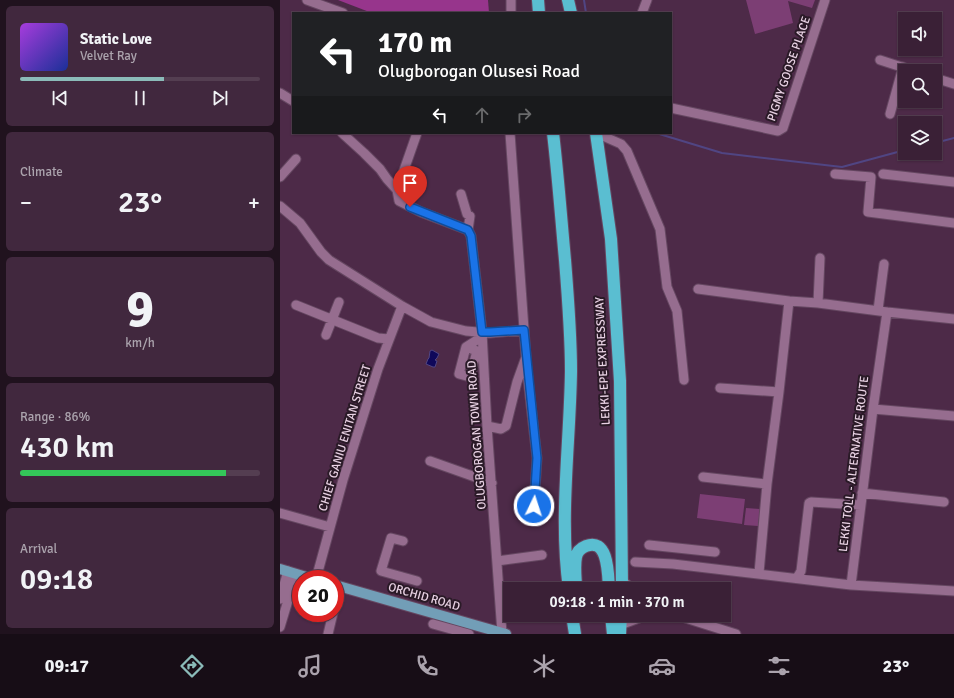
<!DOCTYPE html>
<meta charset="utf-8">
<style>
:root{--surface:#3a2036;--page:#41283e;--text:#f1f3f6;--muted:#aba3ad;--line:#543e51;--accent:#8bbbb9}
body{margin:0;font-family:Signika,sans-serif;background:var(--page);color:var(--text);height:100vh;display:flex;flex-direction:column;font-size:15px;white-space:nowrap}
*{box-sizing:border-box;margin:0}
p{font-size:13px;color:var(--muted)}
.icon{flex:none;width:22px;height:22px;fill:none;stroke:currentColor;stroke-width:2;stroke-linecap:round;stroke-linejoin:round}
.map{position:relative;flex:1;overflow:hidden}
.drawer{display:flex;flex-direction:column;gap:6px;padding:6px;background:#20121e;width:280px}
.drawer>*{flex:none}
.top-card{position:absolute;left:12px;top:12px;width:380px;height:122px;border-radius:0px;box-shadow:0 1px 3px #0004,0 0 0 1px var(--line);background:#202124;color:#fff;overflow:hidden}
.fabs{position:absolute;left:618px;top:12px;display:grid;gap:8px}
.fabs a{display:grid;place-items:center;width:44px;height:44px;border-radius:0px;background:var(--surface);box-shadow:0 1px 3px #0004,0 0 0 1px var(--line);font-size:20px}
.speed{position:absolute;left:12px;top:570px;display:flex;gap:8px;font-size:20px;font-weight:700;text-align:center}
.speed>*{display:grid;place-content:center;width:52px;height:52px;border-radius:50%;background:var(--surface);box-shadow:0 1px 3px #0004,0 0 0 1px var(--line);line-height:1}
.speed .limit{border:6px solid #d22;background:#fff;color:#111}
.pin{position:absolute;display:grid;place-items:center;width:34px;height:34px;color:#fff;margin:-41px -17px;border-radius:50% 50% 50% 0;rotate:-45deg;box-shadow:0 0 4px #0007}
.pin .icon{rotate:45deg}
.me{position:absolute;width:44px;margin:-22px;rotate:4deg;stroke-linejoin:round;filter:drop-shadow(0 0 3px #0008)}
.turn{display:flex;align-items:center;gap:14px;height:84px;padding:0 20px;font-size:18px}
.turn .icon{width:52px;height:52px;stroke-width:2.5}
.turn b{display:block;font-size:28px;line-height:34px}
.lanes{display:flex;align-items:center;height:38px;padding:0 20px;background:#0003;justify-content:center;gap:20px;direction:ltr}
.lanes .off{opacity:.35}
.big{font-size:30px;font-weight:600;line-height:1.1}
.drawer .card{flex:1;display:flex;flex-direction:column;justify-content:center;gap:6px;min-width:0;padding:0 14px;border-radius:6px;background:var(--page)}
.drawer .dial{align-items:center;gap:0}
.dial b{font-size:52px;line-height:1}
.song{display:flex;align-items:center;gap:12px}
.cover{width:48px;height:48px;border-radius:6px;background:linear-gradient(135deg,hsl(280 70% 55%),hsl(230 70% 35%))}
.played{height:4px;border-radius:2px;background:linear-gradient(90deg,var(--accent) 60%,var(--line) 60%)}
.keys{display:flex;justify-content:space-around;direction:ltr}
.heat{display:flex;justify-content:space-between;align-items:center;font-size:22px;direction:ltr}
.charge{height:6px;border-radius:3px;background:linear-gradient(90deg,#34c759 86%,var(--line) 0)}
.trip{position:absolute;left:223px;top:582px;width:228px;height:40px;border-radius:0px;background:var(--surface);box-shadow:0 1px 3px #0004,0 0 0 1px var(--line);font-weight:600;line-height:40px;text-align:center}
.dock{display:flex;height:64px;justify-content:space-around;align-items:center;background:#170d16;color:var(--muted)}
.dock .icon{width:28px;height:28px}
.dock .selected{color:var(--accent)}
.dock b{font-size:18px;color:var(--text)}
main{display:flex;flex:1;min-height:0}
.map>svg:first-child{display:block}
</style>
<main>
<section class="drawer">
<div class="card">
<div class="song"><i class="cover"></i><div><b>Static Love</b><p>Velvet Ray</p></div></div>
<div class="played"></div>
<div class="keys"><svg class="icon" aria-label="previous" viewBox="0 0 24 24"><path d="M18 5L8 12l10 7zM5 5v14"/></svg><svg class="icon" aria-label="pause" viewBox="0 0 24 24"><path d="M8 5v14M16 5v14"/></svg><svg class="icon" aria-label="next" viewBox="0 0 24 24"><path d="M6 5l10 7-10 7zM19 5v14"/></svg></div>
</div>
<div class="card"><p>Climate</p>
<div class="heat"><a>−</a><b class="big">23°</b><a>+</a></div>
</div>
<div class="card dial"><b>9</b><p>km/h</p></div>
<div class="card"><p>Range · 86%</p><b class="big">430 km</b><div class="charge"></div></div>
<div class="card"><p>Arrival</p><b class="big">09:18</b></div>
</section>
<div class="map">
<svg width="674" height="634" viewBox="0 0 674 634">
<rect width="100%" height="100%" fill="#4d2a48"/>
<path fill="#7c3e74" d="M466 0H535L532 8 508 1 513 23 475 34Z
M420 494 465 499 462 524 417 518Z
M466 508 480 509 478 526 464 525Z"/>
<path fill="#97358c" d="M58 0H208L209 13H92Z"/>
<path fill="#0f085a" stroke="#504583" d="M152 350 159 354 157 358 155 360 157 361 155 367H153L146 364 148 359 149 358 150 351Z"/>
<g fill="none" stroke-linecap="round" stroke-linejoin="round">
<path stroke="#504583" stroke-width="2" d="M304 0 306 13
M376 133 442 153 562 167 625 150
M655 143 674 138"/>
<defs>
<path id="minor" d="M27 0 63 13
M231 13V0
M362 13 367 0
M600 60 634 71
M655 78 674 84
M0 93 13 101
M391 108 498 131 503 128 545 0
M610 114 623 67
M62 133 84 153 100 169 107 179 117 190 119 201 141 212 188 230 191 236 202 332 207 426 222 633
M316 133 341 144 347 151 380 229 387 287 397 311 404 380
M555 174 591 177 588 212 674 223
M603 174 674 182
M0 177 16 159
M117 190 137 133
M181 194 187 214 190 216 188 230
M0 206 20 223 41 252 49 260 122 306 151 322 186 331 210 333 244 330
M418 289 509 301
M538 303 540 258
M16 305 98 338 109 339
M598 310 604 264
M674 319 607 312 593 409 571 585 674 591
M46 335 59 302
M186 347 197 351 190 377 179 374 186 347 203 336
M246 361 257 458 254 506
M440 388 499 392
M593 409 674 416
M207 426 221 429 226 426 237 382 246 357 230 133
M150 461 212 483
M423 477 487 484
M582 493 664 502
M0 513 50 527
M123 541 111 538 101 571 137 581
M369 545 435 552
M217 561 262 555
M355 562 393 564 571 585
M479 573 487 484 499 392 509 301 538 303 607 312
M517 578 521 571 529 503 531 502 581 505
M36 579 63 480 98 369 122 306
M342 581 353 589
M0 599 8 571
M55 602 58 586
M396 615 456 634
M153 624 189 634
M340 625 367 615
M0 627 16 574
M48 634 53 613"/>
<path id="major" d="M0 569 33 579
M55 585 226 634"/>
<path id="highway" d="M258 0 259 13
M288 0 291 13
M273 133C278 175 281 217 285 260 288 297 291 334 291 371 290 444 279 517 289 589
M316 133 331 239 340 381 342 589
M296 589C296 579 294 567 296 557 297 552 301 548 306 546 329 537 328 576 329 589
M292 615 295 634
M331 615 333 634
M340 634 341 615"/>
</defs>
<use href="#minor" stroke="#654761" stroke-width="11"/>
<use href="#major" stroke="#654761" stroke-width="12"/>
<use href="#highway" stroke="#654761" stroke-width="14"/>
<use href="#minor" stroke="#966d8f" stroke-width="9"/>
<use href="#major" stroke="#729eb7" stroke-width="10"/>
<use href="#highway" stroke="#5abed1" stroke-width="12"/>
</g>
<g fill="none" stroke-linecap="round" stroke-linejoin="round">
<defs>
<path id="route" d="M130 207 188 230 191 236 202 332H210L244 330 257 458 254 506"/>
</defs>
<use href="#route" stroke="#114b97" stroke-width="10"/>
<use href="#route" stroke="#1a73e8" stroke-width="7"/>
</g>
<g text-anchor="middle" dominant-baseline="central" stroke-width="4" stroke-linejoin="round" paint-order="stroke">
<g font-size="12" fill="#e9d2e4" stroke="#2a1a27">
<text transform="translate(509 69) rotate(-71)">PIGMY GOOSE PLACE</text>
<text transform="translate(323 361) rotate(-93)">LEKKI-EPE EXPRESSWAY</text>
<text transform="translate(197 435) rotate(-94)">OLUGBOROGAN TOWN ROAD</text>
<text transform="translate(65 438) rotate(-73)">CHIEF GANIU ENITAN STREET</text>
<text transform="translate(574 464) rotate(-83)">LEKKI TOLL - ALTERNATIVE ROUTE</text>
<text transform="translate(144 597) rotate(16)">ORCHID ROAD</text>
</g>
</g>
</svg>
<div class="fabs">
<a><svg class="icon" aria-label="sound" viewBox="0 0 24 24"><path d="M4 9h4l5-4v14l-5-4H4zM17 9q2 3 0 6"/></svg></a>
<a><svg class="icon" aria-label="search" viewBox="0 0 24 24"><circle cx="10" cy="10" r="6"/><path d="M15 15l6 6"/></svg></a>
<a><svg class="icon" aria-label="layers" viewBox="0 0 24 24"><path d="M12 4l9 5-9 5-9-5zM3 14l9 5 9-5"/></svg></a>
</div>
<div class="speed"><div class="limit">20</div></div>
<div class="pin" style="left:130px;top:207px;background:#d93025"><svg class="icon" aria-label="arrive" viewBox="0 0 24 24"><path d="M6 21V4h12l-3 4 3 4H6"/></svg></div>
<svg class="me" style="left:254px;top:506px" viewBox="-20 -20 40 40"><circle r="17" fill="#1a73e8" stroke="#fff" stroke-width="3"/><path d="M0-11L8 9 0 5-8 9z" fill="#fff"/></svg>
<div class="trip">09:18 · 1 min · 370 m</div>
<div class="top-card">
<div class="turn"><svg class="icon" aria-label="left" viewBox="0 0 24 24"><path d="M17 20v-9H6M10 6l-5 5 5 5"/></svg><div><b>170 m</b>Olugborogan Olusesi Road</div></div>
<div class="lanes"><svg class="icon" aria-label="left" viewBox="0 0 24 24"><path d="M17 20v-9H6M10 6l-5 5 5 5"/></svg><svg class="icon off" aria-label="ahead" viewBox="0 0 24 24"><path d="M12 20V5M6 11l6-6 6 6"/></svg><svg class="icon off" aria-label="right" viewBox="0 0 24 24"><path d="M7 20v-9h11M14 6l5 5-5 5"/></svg></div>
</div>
</div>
</main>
<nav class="dock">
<b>09:17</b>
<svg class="icon selected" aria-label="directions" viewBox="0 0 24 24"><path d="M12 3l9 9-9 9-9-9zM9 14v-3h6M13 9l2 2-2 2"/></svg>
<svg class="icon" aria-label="music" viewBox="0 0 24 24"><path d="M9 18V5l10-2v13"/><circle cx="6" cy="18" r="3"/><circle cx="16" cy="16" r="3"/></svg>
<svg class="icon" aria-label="phone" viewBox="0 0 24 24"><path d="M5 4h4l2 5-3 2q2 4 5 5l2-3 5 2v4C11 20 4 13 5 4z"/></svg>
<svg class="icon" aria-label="climate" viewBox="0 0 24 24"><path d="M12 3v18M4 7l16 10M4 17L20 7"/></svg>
<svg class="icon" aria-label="car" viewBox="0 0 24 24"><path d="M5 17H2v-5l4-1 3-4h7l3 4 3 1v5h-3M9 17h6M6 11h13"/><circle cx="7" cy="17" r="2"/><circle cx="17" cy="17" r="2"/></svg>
<svg class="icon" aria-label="filters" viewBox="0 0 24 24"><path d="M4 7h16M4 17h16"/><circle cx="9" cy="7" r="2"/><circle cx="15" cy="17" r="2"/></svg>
<b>23°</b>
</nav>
